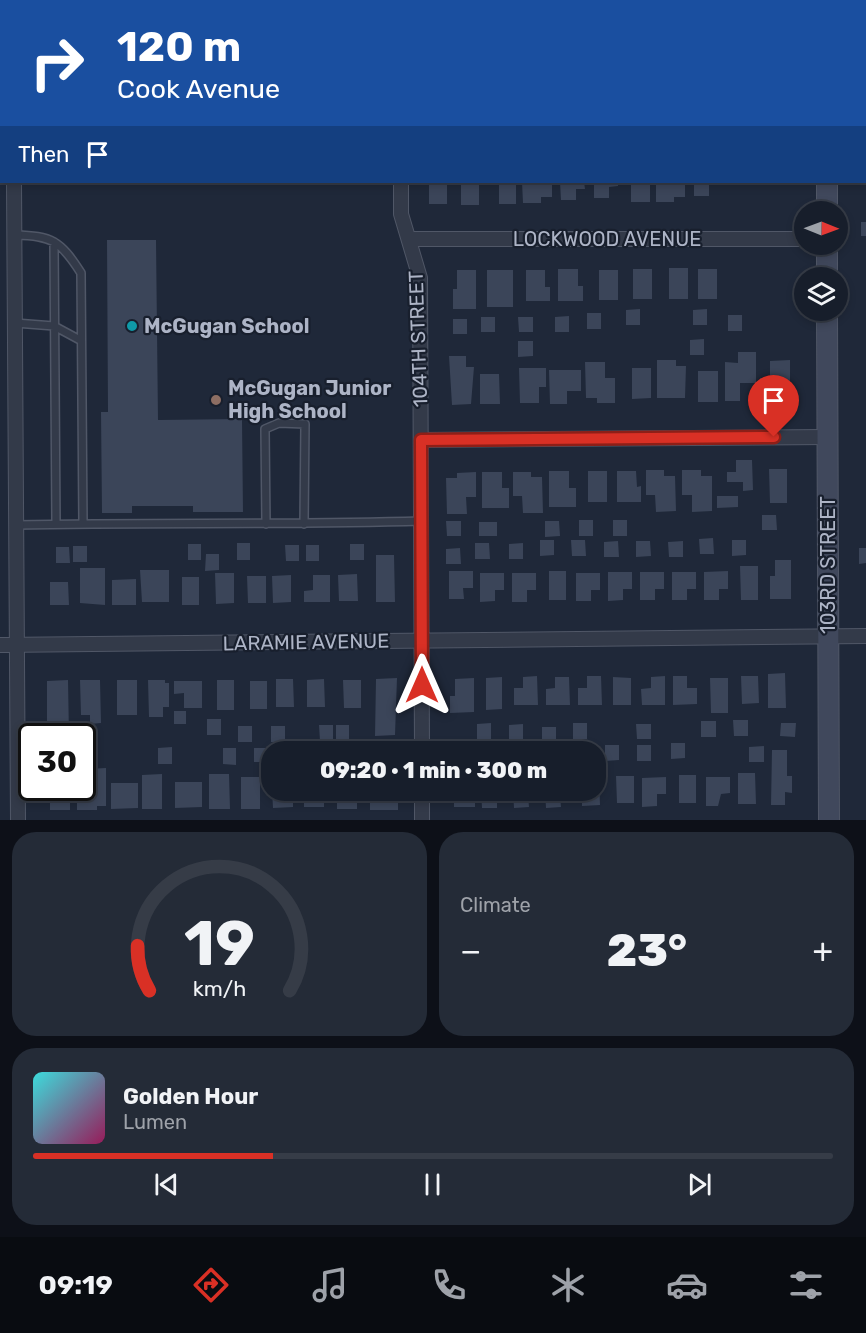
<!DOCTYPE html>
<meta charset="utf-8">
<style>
:root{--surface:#171e2b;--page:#242b37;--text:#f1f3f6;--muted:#9ea2a9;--line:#363c47;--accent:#d93025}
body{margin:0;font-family:Rubik,sans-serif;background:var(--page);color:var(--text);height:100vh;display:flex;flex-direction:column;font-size:22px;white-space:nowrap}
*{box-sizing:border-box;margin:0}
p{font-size:20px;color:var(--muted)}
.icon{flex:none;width:33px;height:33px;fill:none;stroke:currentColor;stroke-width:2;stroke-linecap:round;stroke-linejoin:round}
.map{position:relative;height:820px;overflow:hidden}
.side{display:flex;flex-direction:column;gap:12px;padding:12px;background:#0d1018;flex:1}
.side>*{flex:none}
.hud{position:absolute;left:0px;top:0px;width:867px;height:183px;box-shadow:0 3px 9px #0003,0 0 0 2px var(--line);background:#1a4fa0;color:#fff;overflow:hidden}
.needle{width:39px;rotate:91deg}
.tools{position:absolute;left:794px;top:201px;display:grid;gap:12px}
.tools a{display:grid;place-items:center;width:54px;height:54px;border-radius:50%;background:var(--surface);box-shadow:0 3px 9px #0003,0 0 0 2px var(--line);font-size:30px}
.speed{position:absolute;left:18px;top:723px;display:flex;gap:12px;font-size:30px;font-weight:700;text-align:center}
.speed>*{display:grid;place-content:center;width:78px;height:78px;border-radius:50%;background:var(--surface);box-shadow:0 3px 9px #0003,0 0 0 2px var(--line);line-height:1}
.speed .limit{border:3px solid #111;border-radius:9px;background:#fff;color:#111}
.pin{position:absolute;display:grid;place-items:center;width:51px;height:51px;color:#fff;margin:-62px -26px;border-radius:50% 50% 50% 0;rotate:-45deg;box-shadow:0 0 6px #0007}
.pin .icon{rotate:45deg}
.me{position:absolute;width:66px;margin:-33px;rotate:0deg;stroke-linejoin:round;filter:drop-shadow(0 0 4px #0008)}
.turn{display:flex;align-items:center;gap:21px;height:126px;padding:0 18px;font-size:27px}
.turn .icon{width:78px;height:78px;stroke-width:2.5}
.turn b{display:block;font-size:42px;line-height:51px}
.then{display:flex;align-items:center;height:57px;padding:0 18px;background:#0003;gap:12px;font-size:22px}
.big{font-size:45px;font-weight:800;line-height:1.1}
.side .tile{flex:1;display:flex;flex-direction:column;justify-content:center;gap:9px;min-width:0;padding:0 21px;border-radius:24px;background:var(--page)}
.side .dial{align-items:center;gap:0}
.dial svg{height:156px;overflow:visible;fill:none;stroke:var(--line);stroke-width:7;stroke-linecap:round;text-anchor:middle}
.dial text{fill:var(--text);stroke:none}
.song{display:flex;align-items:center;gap:18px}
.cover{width:72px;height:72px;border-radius:9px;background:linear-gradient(135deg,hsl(180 70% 55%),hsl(330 70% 35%))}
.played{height:6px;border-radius:3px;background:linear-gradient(90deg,var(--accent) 30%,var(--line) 30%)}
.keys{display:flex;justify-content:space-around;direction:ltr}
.heat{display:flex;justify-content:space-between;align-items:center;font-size:33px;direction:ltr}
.side .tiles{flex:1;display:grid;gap:12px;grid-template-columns:1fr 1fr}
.tile:last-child{grid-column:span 2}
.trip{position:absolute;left:261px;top:741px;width:345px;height:60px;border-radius:24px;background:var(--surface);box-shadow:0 3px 9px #0003,0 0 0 2px var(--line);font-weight:800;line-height:60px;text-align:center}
.menu{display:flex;height:96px;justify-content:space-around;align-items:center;background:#090c11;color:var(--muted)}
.menu .icon{width:42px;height:42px}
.menu .active{color:var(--accent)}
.menu b{font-size:27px;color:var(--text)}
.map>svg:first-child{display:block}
</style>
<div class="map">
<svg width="866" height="820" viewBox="0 0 866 820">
<rect width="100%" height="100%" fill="#1f2839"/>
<path fill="#3b4559" d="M429 182H447V204H429Z
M461 182H479V205H461Z
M499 182H516V204H499Z
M522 182H552V197H541V203H523Z
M560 182H584L585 189H576V200H561Z
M594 182H618V186L609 187V198H594Z
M631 182H650V202H631Z
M656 182H685V197H674V202H656Z
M694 182H718V185H709V196H694Z
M861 222H866V236H861Z
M107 240H156L158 420 242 419 243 512H193V506H132V513H102L101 412H108Z
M669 268H688V299H669Z
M558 269H578V286H583V301H558Z
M633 269H652V299H633Z
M698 269H717V299H698Z
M457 270H476V309H453V289H457Z
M487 270H513V307H487Z
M526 270H545V287H550V301H526Z
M599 270H618V300H599Z
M640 309V325H626V310Z
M707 309V325H693V310Z
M587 313H601V329H587Z
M728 315H742V331H728Z
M569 316V332H555V317Z
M481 317H495V332H481Z
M518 317H533V332H519Z
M453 319H467V334H453Z
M704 339V355H690V340Z
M518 341H533V356L518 357Z
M738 352H756V383H740V401H725V362L738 363Z
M449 356H466V367H474L471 404 452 405Z
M657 360H676V366H686L685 398H657Z
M790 360V396H779V402H761L760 378H770V361Z
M585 362H605V378H615V403H597V398H586Z
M519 368H546V387H539V403H520Z
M632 368H651V398L632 399Z
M549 370H581V391H567V404H550Z
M698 371H718V402H698Z
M480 374H499L500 404H480Z
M736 460H752L753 490 743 491V482H727V472H736Z
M769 469H787V503H770Z
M646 470H664V476H675L676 511 656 512 655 495H646Z
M682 470H701V476H712V511L692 512V495H682Z
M549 471H569V488H576V507H549Z
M588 471H607V502H588Z
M617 471H636L637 487 641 486V502H617Z
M476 472V497H466L467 514H447L446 478H457V473Z
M482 472H502V488H509V508H482Z
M513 472H531V477H542L543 513H523L522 496H513Z
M717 496H738V507L717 508Z
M762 515H776L777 530H762Z
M579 520H593V536H579Z
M613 520H627V536H613Z
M446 521H461V536H447Z
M545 521H559L560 536 545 537Z
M479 522H497V536H479Z
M713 538 714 554H700L699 539Z
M540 540H554V555L540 556Z
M571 540H585L586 556H572Z
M732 540H746V555L732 556Z
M618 541 619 557H604V542Z
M636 541H650L651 556 636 557Z
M683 541V557H669L668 542Z
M237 543H250V560H237Z
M475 543H489L490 559H475Z
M523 543V559H509V544Z
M188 544H201V560H188Z
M350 544H364V560H350Z
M285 545H299V561H286Z
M306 545H319V561H306Z
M73 546H87V562H73Z
M56 547H69L70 563H56Z
M460 548 461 564H446V549Z
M859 548H866V563L859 564Z
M206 554H219V570L205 571Z
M376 555H394L395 602H376Z
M775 560H791V599H770V576H775Z
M740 566H758V600H741Z
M80 568H105V605L80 603Z
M140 570H169V602H142Z
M449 571H473V588H463L464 599H449Z
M549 571H566V600H549Z
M728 571V589H719V600H704V572Z
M608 572H632V589H623V600L608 601Z
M640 572H664V589H655V600H640Z
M672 572H696V589H687V600H672Z
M215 573H234V603L216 604Z
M480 573H504V590H495V601L480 602Z
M512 573H536V590H527V602H512Z
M576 573H600V590H591V601H576Z
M357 574 358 601H339L338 575Z
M291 575V602L273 603 272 576Z
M313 575H330V602H304V591L313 590Z
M247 576H266V603H248Z
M182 577H199V605H182Z
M136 579V605H112V580Z
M50 582H68L69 605H50Z
M785 673 786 708H768V674Z
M537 676 538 705H514V688H523V677Z
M587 676H601L602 705H578V688H587Z
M665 676V705H642L641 689 651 688V677Z
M673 676H687V688H697V704L673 705Z
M741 676H758L759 703 742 704Z
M502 677V709L486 710V678Z
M555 677H569L570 705H546V689L555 688Z
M613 677 631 678V705H613Z
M397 678 395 735 375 736 376 679Z
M474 678V712L450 713V696H455V679Z
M710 678H728V713H711Z
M276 679H293L294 707H276Z
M324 679 325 707H307V680Z
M68 680 69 736H47V681Z
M80 680H100L101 723 90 724V715H81Z
M117 680H137V715H117Z
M148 680H165V683H169V707H163V717H149Z
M217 680H234V710H217Z
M343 680H361V708H344Z
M174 681H202V708H184V693L174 694Z
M250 681H267V709H250Z
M174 711H186V724H174Z
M207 719H221V735H207Z
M733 720H748V736H734Z
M701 721H716V737H701Z
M491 723V739H477V724Z
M573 723H587V739H573Z
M781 723H796L795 737 780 736Z
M523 724V740H509V725Z
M636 724H651V739H637Z
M319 725H333V741H320Z
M336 725H349V741H336Z
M238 726H252V742H238Z
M271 726H285V742H271Z
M542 727H556V742H542Z
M78 728H94V742L82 743V736H78Z
M671 743H685V758L671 759Z
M542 744H556V752H542Z
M573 745H587V752H573Z
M605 745H619V760L605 761Z
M637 745H651V761H637Z
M319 746H334V752H319Z
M764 746V762H749V747Z
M172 747V764H158V748Z
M286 747H301V752H286Z
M478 747H492V752H478Z
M223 748H236V765L223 764Z
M254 748H269V762H254Z
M772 750H787V776H792V793L785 792V805H771Z
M106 768V806H97V810H77V788L87 786V769Z
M738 773H755L756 804H738Z
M162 774V809H142V775Z
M209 774H229L230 809H209Z
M679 775H696V803H679Z
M616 776H634V803H617Z
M241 777H260V809H241Z
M666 777V794H657V806L642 807V778Z
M706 777H730V793L721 794 718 806H706Z
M596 778H599L600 805 582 806V790H596Z
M175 782H202V807L175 808Z
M111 783H138V808L111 809Z
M50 788H70V810H50Z
M272 790H293V807L273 808Z
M304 790H324V807H304Z
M337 790H357V809H337Z
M370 790H398V810H370Z
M454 790H475V807H454Z
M481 790H506V795L497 796V808H482Z
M513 790H537V795H528L529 807 514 808Z
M545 790H569V795H560L561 807 546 808Z"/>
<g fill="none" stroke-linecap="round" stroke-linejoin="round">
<defs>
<path id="lane" d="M15 235C52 236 60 240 81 273L83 524
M54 242 56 524
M15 323 54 326 80 340
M266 524 265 429 279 423 305 424 304 524
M16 525C151 522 286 525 421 521"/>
<path id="street" d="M14 0V2
M14 182 18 820
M401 182V214L420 278 422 752
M409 239H804
M421 440 828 437
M0 645 866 636
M422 790V820"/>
<path id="secondary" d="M826 0V2
M827 182V212
M827 244V278
M827 310 829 820"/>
</defs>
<use href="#lane" stroke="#505767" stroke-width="10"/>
<use href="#street" stroke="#505767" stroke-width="16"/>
<use href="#secondary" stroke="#505767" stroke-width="22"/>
<use href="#lane" stroke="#333a49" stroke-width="7"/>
<use href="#street" stroke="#333a49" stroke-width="14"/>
<use href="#secondary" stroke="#40485c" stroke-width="20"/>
</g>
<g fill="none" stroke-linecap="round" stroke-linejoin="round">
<defs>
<path id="route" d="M422 685 421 440 774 437"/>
</defs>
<use href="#route" stroke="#8d1f18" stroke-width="15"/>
<use href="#route" stroke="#d93025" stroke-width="10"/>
</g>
<circle fill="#0f9aa8" stroke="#181f2d" stroke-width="2" cx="132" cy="326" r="6"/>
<circle fill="#8d6e63" stroke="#181f2d" stroke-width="2" cx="216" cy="400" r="6"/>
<g text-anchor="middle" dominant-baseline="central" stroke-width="4.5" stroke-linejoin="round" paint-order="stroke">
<g font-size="20" fill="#adb4c6" stroke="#181f2d">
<text x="607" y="239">LOCKWOOD AVENUE</text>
<text transform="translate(418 339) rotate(-92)">104TH STREET</text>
<text transform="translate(828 565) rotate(-90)">103RD STREET</text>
<text transform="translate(306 642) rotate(-1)">LARAMIE AVENUE</text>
</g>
<g font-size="20" font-weight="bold" fill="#adb4c6" stroke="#181f2d" text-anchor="start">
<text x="144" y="326">McGugan School</text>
<text x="228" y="388">McGugan Junior<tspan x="228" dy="23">High School</tspan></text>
</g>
</g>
</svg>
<div class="tools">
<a><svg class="needle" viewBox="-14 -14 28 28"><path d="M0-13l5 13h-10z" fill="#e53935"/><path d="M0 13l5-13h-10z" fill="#9ea2a9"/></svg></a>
<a><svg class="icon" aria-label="layers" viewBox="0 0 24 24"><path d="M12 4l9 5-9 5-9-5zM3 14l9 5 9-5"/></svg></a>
</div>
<div class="speed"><div class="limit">30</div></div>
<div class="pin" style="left:774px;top:437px;background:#d93025"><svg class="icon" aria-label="arrive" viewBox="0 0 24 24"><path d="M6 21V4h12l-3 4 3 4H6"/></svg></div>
<svg class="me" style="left:422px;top:685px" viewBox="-20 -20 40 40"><path d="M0-17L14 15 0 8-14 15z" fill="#d93025" stroke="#fff" stroke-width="4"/></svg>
<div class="trip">09:20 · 1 min · 300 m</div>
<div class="hud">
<div class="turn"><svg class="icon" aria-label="right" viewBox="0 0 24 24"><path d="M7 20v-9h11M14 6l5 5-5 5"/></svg><div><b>120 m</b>Cook Avenue</div></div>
<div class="then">Then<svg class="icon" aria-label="arrive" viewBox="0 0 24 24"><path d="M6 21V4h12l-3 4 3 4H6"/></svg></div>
</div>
</div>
<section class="side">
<div class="tiles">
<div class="tile dial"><svg viewBox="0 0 100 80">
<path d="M14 69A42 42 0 1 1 86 69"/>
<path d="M14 69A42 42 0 0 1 8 46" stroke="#d93025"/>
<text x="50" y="56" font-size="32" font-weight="700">19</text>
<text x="50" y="72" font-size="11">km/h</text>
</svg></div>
<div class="tile"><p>Climate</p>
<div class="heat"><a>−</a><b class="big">23°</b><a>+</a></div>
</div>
<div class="tile">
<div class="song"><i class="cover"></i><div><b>Golden Hour</b><p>Lumen</p></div></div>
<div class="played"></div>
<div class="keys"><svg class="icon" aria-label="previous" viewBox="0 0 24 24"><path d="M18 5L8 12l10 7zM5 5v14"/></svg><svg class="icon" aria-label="pause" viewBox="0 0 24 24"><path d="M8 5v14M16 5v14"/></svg><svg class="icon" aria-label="next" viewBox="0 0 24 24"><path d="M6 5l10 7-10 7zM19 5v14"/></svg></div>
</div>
</div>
</section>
<nav class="menu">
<b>09:19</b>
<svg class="icon active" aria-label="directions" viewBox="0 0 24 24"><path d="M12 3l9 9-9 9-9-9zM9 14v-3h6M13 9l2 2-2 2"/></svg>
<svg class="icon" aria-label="music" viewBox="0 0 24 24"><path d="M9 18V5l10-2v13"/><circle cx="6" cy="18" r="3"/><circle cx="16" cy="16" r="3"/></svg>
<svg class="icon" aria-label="phone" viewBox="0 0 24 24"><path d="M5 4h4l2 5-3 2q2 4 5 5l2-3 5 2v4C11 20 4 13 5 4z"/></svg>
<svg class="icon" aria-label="climate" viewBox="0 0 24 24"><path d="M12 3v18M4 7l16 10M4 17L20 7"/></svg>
<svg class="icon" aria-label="car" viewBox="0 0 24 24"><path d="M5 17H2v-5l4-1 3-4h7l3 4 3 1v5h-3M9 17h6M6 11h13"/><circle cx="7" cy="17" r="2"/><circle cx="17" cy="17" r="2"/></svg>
<svg class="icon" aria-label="filters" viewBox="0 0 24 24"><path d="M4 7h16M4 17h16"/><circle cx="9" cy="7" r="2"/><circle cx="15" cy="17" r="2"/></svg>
</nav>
